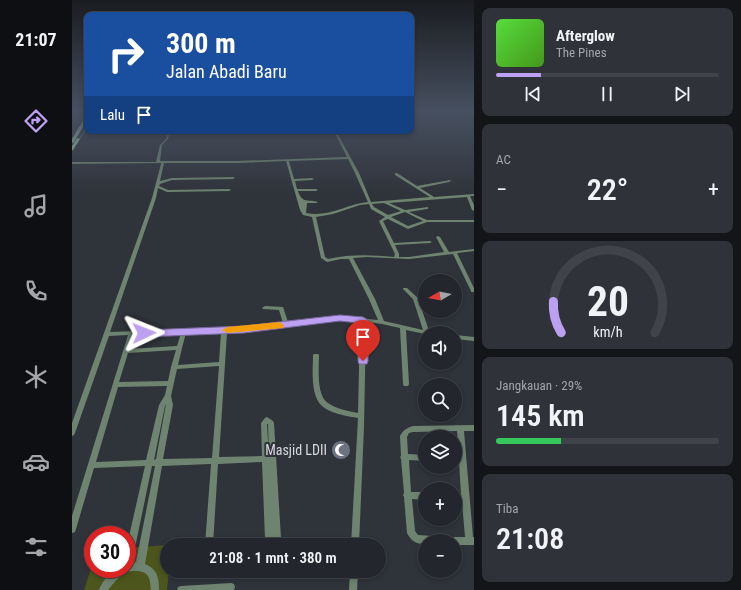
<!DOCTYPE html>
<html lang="id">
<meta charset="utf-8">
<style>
:root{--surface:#23262c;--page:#2f3238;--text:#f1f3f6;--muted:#a3a5a9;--line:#404348;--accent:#bca0f2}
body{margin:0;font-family:"Roboto Condensed",sans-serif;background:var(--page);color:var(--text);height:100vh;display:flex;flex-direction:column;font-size:15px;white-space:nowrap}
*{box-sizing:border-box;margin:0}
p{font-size:13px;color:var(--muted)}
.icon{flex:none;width:22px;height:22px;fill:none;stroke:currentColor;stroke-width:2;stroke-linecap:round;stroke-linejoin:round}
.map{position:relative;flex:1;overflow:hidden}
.drawer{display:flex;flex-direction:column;gap:8px;padding:8px;background:#131518;width:267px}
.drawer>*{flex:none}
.top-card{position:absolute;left:12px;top:12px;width:330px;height:122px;border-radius:8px;box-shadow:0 2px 6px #0003,0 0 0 1px var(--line);background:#1a4fa0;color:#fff;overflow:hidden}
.needle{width:26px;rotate:261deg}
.tools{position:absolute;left:346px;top:274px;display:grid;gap:8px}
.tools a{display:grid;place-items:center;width:44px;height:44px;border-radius:50%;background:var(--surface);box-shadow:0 2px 6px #0003,0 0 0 1px var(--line);font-size:20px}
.speed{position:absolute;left:12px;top:526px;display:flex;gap:8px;font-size:20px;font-weight:700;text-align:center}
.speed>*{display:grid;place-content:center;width:52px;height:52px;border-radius:50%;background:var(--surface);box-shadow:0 2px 6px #0003,0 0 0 1px var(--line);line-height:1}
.speed .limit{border:6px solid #d22;background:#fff;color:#111}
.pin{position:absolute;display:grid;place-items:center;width:34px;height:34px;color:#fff;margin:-41px -17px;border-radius:50% 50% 50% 0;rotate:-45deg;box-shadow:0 0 4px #0007}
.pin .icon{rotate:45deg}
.me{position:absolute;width:44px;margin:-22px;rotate:88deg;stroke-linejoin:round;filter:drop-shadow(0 0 3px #0008)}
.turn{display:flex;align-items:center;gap:14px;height:84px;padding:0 16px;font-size:18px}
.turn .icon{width:52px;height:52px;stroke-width:2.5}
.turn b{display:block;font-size:28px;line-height:34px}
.then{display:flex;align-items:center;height:38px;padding:0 16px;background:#0003;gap:8px;font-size:15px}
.big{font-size:30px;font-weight:600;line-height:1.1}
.drawer .card{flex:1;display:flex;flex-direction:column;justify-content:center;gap:6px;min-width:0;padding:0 14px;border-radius:8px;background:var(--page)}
.drawer .dial{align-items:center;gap:0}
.dial svg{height:104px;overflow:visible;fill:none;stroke:var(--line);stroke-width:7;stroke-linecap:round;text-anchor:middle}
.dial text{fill:var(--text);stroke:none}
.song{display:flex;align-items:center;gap:12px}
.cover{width:48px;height:48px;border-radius:6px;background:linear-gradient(135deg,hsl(110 70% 55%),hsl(100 70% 35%))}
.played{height:4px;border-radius:2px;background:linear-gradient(90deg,var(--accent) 20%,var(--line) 20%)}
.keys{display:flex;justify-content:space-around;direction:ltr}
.heat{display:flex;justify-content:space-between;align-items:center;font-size:22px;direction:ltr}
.charge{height:6px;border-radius:3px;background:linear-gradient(90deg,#34c759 29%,var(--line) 0)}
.trip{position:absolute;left:88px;top:538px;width:226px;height:40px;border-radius:20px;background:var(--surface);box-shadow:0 2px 6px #0003,0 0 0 1px var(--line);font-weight:600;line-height:40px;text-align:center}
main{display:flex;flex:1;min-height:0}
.menu{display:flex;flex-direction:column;width:72px;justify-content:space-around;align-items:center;background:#0e0f12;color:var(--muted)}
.menu .icon{width:28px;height:28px}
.menu .active{color:var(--accent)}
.menu b{font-size:18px;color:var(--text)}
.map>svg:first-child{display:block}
</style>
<main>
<nav class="menu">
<b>21:07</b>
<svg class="icon active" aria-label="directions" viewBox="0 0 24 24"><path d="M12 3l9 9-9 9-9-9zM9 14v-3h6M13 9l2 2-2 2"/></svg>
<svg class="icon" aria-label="music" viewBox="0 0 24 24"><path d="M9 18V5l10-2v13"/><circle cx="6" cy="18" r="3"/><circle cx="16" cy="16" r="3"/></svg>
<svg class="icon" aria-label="phone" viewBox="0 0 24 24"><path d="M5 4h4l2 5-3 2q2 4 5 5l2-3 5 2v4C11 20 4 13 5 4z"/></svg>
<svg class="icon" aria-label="climate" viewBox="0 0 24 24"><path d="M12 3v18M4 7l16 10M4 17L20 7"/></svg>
<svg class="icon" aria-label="car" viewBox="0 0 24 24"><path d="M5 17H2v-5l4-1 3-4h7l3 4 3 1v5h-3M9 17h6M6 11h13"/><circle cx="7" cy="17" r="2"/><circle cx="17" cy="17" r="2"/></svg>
<svg class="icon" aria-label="filters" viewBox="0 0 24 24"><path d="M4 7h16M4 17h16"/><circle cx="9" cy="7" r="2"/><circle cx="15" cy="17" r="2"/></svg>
</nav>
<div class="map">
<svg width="402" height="590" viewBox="0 0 402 590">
<rect width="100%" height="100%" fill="#2f333a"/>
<path fill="#4c551b" d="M95 545V571H97L95 590H12L21 562V569H55V548Z"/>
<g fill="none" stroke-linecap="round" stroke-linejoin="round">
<path stroke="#4f7788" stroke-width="1" d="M0 151 15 127"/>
<path fill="#6e8470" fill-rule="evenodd" d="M398 112H401L402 114V116Z
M96 131H98L96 139 90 145 88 161H165L275 157 262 131H264L287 173 299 202 358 197 323 175V173H325L345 186 378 180 379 181 377 182 348 188 362 197 402 194V196H398L402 205V211L400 210 395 197 317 203 333 210 356 207V209H355L337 212 355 220H402V222H355L336 229 316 219 311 221 322 243 358 241 360 242 358 243 323 245 327 254V257H337L372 252 364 237 366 236 368 237 377 252 402 249V251L385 253 402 288V292H399V291L381 254 337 259 295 257 281 258 303 299 312 321 351 330 341 299 331 289V288H335L346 298 357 331 359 333H353V334L334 330 337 384 336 386H332L331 384 328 328 310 324 294 322 292 427 287 545H279L286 418C275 416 259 414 250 406 238 395 241 370 241 355L242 354H246L247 355C247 368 244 395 256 403 264 409 276 411 286 413L288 322 268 320 172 331 154 332 155 333 147 457 190 456 189 423 193 418 195 417 201 421 202 423 209 538V542L208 545H197L193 539 190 462 146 464 141 545H133L139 464 90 466 73 564C85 569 87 577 87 590H79C78 578 77 571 63 571 61 571 56 571 54 572 48 575 40 585 36 590H27C29 584 38 571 44 569 47 568 52 569 55 569V545L73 466 22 468 4 529 3 532 0 533V516L56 335 37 336 3 433 2 435 0 436V423L80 198 89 164V163L0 164V162H84L88 145 94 139ZM276 159 283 173 296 202C275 204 256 218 234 213L235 203H244L246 202C237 199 230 204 226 191H244L246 190 244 189H225L223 181 240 180 242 179 240 178 222 179 217 161ZM214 161 228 210 231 215 240 217 249 258 255 262 269 259H277L297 299 306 320 268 316 216 322 211 307 193 306 190 308 191 309 207 310 211 323 172 327 38 332 84 198 86 188 95 192 157 191 159 190 157 189 96 190 87 186 88 184 100 180 161 179 163 178 161 177 100 178 88 181 92 163H165ZM312 203 329 211 316 215 302 207 300 204ZM297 204 299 209 313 217 307 221 323 254 322 257C298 255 280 254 256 259L253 257 244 217 261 214 288 205ZM333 212 351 221 336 226 319 217ZM150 332 149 333 147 362 106 365 110 348 114 333ZM109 333 105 346 57 349 61 335ZM104 350 99 367 96 381 47 382 56 353ZM147 366 140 458 91 459 101 405 99 396 105 369ZM95 386 93 395 87 405 74 460 24 462 46 387ZM94 404 84 459 82 460 93 406ZM195 424H196L197 457ZM80 466H83L64 562H60Z
M383 335 402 337V341L383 339Z
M402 425V431H392L401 537H402V545H383V541H353V544C344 544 339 541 335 533L332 497 331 495 332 493 329 459 328 457 329 456 328 436C331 430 335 428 341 426ZM385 431 387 456H383V462H387L389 494H383V502H390L393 537H383L380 538 379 541 378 538 375 537 346 535 343 531 340 499 353 500V492H339L337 460 353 461V455L336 454 335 437 337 433 341 432Z
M278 571H286L285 590H277Z
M159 583 162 584 163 587 162 590H105L106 587 109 586Z"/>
<path fill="#a7d4ac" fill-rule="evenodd" d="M15 116V120L2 142 0 143V139L13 117Z
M6 138 8 139 1 150H0V146L5 138Z"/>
</g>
<linearGradient id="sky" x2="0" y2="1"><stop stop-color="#1a1c20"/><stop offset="0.57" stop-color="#475060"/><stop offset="1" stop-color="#475060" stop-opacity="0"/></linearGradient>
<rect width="402" height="195" fill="url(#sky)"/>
<path fill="#bca0f2" stroke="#7a689d" d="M268 315 291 317 296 320V361L295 364H287L286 361V323L268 321 172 333 72 337 67 333 72 330 172 326Z"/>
<path fill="#f59e0b" d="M207 322 212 325 211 328 155 333 150 330 155 327Z"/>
<defs>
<symbol id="mosque-disc" viewBox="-11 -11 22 22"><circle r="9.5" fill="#6b7280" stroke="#2f333a"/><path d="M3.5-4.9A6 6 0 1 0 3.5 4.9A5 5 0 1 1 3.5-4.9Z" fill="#fff"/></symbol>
</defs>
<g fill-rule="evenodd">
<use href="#mosque-disc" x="258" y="439" width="22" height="22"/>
</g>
<g text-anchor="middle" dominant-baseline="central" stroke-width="4" stroke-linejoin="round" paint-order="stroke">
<g font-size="14" fill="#d8dadf" stroke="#2f333a" text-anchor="end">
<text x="255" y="450">Masjid LDII</text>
</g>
</g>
</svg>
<div class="tools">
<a><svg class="needle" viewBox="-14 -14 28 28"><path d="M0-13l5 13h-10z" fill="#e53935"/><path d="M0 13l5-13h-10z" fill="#a3a5a9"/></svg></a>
<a><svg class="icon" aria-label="sound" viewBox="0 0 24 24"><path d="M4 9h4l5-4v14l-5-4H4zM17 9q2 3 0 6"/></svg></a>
<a><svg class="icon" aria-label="search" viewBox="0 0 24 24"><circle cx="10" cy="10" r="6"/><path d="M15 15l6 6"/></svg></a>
<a><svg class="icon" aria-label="layers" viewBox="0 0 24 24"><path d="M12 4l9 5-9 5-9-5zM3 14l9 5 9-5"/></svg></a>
<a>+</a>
<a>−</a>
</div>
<div class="speed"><div class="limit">30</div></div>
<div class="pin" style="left:291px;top:361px;background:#d93025"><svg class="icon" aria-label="arrive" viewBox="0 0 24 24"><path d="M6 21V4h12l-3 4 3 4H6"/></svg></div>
<svg class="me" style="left:72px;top:333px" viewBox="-20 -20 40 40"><path d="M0-17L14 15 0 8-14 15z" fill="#bca0f2" stroke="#fff" stroke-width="4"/></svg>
<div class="trip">21:08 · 1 mnt · 380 m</div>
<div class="top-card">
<div class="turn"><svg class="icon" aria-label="right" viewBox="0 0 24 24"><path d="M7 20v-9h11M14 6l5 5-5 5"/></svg><div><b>300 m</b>Jalan Abadi Baru</div></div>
<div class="then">Lalu<svg class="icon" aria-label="arrive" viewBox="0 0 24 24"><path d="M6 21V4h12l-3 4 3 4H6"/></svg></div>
</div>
</div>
<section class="drawer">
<div class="card">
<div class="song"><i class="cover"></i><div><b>Afterglow</b><p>The Pines</p></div></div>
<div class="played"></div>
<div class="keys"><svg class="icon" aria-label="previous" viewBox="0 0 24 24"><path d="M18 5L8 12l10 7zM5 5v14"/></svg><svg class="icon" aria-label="pause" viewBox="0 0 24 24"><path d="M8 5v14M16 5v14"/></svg><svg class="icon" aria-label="next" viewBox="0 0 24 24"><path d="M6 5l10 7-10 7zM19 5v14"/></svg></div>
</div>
<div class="card"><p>AC</p>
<div class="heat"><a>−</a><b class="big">22°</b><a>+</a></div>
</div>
<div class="card dial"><svg viewBox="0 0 100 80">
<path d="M14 69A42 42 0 1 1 86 69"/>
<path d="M14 69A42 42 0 0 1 8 45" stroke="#bca0f2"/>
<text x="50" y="56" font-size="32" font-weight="700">20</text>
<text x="50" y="72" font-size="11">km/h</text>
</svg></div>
<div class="card"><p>Jangkauan · 29%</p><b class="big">145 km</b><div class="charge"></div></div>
<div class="card"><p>Tiba</p><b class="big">21:08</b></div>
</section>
</main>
